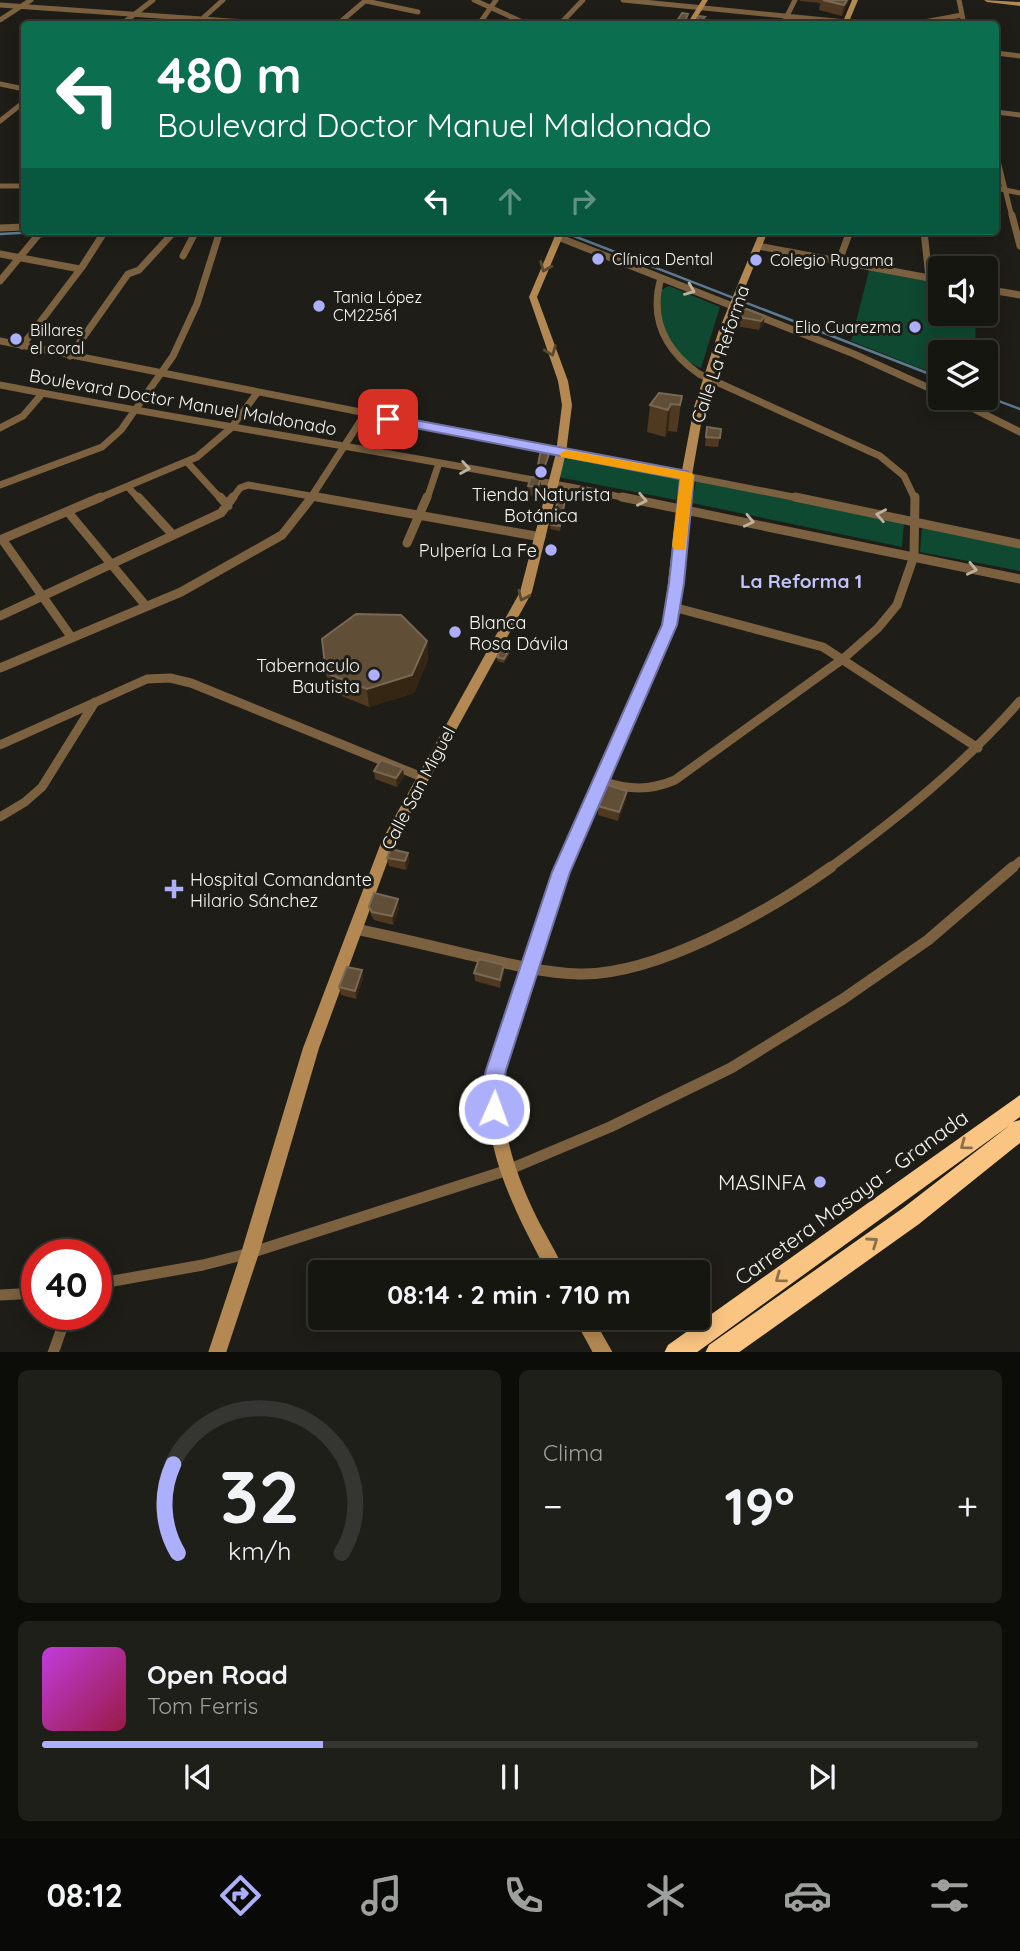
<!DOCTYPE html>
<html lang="es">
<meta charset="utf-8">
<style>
:root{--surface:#161611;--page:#1f1f1a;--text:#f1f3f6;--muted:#9e9f9f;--line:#353531;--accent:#acaffb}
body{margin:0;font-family:Quicksand,sans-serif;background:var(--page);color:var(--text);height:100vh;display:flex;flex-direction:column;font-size:26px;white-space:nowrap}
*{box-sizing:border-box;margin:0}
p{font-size:23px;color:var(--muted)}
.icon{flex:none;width:38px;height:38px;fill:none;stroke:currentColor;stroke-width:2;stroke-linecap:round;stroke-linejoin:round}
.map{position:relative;height:1352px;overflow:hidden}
.side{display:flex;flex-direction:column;gap:18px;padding:18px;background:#0c0c09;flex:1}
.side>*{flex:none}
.guide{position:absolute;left:21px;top:21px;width:978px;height:214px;border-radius:7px;box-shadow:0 4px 18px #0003,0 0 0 2px var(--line);background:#0b6e4f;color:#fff;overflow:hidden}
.tools{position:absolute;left:928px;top:256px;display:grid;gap:14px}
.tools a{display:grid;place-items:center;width:70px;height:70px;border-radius:7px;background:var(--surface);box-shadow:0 4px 18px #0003,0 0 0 2px var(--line);font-size:35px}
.speed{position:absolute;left:21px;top:1239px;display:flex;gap:14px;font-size:35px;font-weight:700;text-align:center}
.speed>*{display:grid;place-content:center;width:91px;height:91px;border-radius:50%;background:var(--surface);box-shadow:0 4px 18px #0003,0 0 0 2px var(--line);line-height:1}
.speed .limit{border:10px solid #d22;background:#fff;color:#111}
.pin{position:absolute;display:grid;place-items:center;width:60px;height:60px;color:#fff;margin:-30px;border-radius:14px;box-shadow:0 4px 10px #0006}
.me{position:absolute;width:77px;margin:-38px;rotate:2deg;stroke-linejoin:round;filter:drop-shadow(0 0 5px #0008)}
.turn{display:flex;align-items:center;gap:24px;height:147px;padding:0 21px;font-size:32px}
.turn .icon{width:91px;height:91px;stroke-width:2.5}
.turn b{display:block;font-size:49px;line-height:60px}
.lanes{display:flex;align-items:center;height:66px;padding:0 21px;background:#0003;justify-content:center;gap:35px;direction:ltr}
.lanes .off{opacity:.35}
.big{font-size:52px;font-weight:800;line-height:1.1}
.side .tile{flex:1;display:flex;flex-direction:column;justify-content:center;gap:10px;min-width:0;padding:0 24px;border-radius:10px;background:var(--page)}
.side .dial{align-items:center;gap:0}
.dial svg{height:182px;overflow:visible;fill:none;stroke:var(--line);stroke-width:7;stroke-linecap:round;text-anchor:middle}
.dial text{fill:var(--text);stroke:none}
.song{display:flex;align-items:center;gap:21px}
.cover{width:84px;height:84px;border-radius:10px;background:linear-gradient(135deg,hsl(290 70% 55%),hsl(340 70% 35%))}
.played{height:7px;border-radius:4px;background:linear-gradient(90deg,var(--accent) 30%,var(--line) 30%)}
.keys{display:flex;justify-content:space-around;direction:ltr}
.heat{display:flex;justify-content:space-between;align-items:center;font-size:38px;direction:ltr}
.side .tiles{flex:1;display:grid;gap:18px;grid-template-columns:1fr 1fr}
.tile:last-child{grid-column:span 2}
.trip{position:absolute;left:308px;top:1260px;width:402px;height:70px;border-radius:7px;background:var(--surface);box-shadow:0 4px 18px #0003,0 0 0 2px var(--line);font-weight:800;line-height:70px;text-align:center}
.menu{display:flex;height:112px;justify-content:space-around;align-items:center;background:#090907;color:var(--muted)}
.menu .icon{width:49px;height:49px}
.menu .on{color:var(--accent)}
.menu b{font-size:32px;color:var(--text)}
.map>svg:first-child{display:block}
</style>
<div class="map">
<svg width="1020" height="1353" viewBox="0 0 1020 1353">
<rect width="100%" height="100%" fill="#1e1d17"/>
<path fill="#0f4931" d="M870 267 940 280V313H976L975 352H940V376L851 341Z
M669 286 720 307 701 368 679 358 659 317 661 290Z
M566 458 681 477 676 500 558 477Z
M696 481 904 522 902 547 692 503Z
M922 526 1020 548V571L920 552Z"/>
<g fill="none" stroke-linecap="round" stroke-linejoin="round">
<path stroke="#5c7b93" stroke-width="2.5" d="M561 231 940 378
M0 234 38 232
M985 396 1020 409"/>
<path stroke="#7c6140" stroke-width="5" d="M474 0 527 24
M623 0 846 22
M959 0 964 24
M366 1 418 12
M0 5 273 24
M202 19 223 0
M0 20 31 0
M122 24 153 0
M338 24 366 0
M479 24 496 0
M560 24 583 0
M783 24 795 0
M913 24 962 15
M996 53 1020 56
M0 84 24 89
M996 112 1020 115
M0 121 24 102
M996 153 1012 217
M0 186H24
M996 188 1020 193"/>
<path stroke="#7c6140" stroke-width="7" d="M1012 215 1020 246
M0 228 24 227
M548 231 559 235
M924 231 929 278
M558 237 854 354 940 393
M758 246 940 280
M0 254 80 269
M183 256 196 231
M839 261 850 231
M661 278C649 319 665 350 699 374L880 456 904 476 915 499
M0 281 39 234 69 231
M985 289 1020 295
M0 341 803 499
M22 346 82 267 105 231
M70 356 128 274 139 270 172 234 190 231
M0 385C210 426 422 456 631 499
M950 397 1020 432
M0 428 23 416 41 395
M187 462 221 499
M0 485 102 447 121 430 173 356 197 304 220 231
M128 487 139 499
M97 499 197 457 231 428 257 393
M232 499 240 488 248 485 327 499
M310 499 365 414
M427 499 439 463"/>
<path stroke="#7c6140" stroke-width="9" d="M138 497 173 535
M220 497 228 506
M317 497 541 537
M622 497 1020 579
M795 497 1020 544
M68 512 146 606
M2 539 72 638
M0 540 101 497
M407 543 427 497
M673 607 823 647 978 748
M0 616 221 513 233 497
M0 668 181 592 282 535 312 497
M0 745 147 679 170 678 191 683 422 777
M602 781C629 790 649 791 675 780L844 658 878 628 897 605 914 556 915 497
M0 817 25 802 42 787 95 702
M828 869C898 818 963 766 1020 701
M1011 869 1020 861"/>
<path stroke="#7c6140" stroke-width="11" d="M355 929C395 937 435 947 474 956 509 964 544 973 579 974 656 976 769 911 831 867
M96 1284 203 1265 250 1253 508 1170 610 1127 731 1068 843 999 928 940 1013 867
M0 1295 37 1293
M53 1353 67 1314"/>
<path fill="#b38852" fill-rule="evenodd" d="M702 0H708L693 24H687Z
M852 0H858L848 24H842Z
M984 0 1020 2V6L987 2Z
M557 231H565L537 297 568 381 572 405 566 453 532 592 395 841 319 1048 259 1253 226 1353H208L241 1253 303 1048 382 840 520 592 556 453 562 405 558 381 529 297Z
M760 231H768L728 330 704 407 691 481 675 625 568 871 504 1070C499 1126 513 1169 537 1218 546 1236 557 1253 565 1272H547C512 1206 481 1147 488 1070L554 871 663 625 680 481 694 407 719 330Z
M574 1318H593L613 1353H593Z"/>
<path fill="#fac482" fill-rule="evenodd" d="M1020 1095V1117L1013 1122 1020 1120V1143L919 1224 738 1353H705L709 1345 903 1208 1010 1125 696 1353H664L668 1345Z"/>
</g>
<path fill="#4f3a21" d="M800 0H849L842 16 819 10 820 3 800 1Z
M765 316 763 325 759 330 736 326 738 317Z
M682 396 677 432 668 431 665 437 647 432 650 405Z
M707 427 721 429 718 447 705 446Z
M550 451V455L543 475 537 474V470Z
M528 486 541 488 538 496 528 495Z
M566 495 560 531 550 529 551 525Z
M427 641 428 660 414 693 369 707 329 691 326 673Z
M511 652 504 663 497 661V657Z
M374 771 404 777 397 787 375 779Z
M626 800 618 821 598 815V806Z
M408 853 409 861 406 870 389 866 387 858Z
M369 907 399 908 393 925 374 920 371 915Z
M362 970 363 978 356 999 341 995 339 987Z
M474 973H504L500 988 475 981Z"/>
<path fill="#342613" d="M847 0H849L842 16 844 5Z
M765 316 763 325 759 330 761 321Z
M671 404 668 431 665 437 668 410Z
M550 451V455L543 475V471Z
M541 478V488L538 496V487Z
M427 641 428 660 414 693 369 707 367 689Z
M511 647V652L504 663V659Z
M403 768 404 777 397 787 396 778Z
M627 791 626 800 618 821 619 812Z
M408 853 409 861 406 870 405 861Z
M398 899 399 908 393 925 392 916Z
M504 965V973L500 988V980Z
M362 970 363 978 356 999 355 991Z"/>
<path fill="#604e37" stroke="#786854" stroke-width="2" d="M823 0H847L844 5Z
M682 13 688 14 685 21 687 23 696 22 699 16 705 17 698 24H675Z
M741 307 765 316 761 321 738 317Z
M659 393 682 396 680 405 671 404 668 410 650 405Z
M707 427 721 429 720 438 706 437Z
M541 449 550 451 543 471 537 470Z
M531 477 541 478 538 487 528 486Z
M560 493 566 495 560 526 551 525Z
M356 614 401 615 427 641 412 675 367 689 326 673 322 639Z
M503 645 511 647 504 659 497 657Z
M381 760 403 768 396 778 374 771Z
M607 785 627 791 619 812 598 806Z
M391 849 408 853 405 861 387 858Z
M374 893 398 899 392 916 372 912 369 907Z
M479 959 504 965 500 980 474 973Z
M347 967 362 970 355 991 339 987Z"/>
<defs><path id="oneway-chevron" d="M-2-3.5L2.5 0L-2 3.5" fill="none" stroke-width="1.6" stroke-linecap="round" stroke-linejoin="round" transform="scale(1.75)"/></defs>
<g stroke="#5a482f">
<use href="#oneway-chevron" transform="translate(545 267) rotate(113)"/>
<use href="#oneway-chevron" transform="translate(551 351) rotate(69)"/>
<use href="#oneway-chevron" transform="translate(523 596) rotate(115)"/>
</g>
<g stroke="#bfb2a1">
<use href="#oneway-chevron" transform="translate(690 290) rotate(22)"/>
<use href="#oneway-chevron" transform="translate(465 468) rotate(10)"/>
<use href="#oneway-chevron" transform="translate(642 500) rotate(11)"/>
<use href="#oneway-chevron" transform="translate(881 515) rotate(-169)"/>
<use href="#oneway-chevron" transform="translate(749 521) rotate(12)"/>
<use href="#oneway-chevron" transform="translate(972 569) rotate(12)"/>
</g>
<g stroke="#8c704c">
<use href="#oneway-chevron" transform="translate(965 1145) rotate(144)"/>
<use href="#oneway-chevron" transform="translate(873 1242) rotate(-35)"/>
<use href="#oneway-chevron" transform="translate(780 1278) rotate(144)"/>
</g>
<path fill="#acaffb" stroke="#7072a3" stroke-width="2" d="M388 415 687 471 694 476 684 583 677 625 570 872 506 1070 502 1093 504 1109 501 1116 494 1119 487 1116C480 1100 482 1086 486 1070L552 872 662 625 669 583 680 479 384 422 382 419Z"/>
<path fill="#f59e0b" d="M566 450 692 473 694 476 685 550H675L672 546 680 479 561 457 559 454Z"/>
<g fill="#acaffb" stroke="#1e1d17" stroke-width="2.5">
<circle cx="598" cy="259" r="7"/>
<circle cx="756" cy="260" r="7"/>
<circle cx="319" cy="306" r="7"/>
<circle cx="915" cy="327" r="7"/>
<circle cx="16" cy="339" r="7"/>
<circle cx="541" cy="472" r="7"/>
<circle cx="551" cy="550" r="7"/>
<circle cx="455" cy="632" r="7"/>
<circle cx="374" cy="675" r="7"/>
<path d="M170.5 878.5h7v7h7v7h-7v7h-7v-7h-7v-7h7z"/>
<circle cx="820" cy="1182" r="7"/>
</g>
<g text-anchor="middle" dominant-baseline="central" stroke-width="6" stroke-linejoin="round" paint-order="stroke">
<g font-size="16" fill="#f5f5f1" stroke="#1e1d17" text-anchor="start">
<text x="612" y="259">Clínica Dental</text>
<text x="770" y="260">Colegio Rugama</text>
<text x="333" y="297">Tania López<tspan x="333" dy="18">CM22561</tspan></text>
<text x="901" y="327" text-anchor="end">Elio Cuarezma</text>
<text x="30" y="330">Billares<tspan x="30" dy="18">el coral</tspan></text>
</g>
<g font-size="18" fill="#f5f5f1" stroke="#1e1d17">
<text transform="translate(720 354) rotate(-71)">Calle La Reforma</text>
<text transform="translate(183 402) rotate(10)">Boulevard Doctor Manuel Maldonado</text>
<text transform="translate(418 788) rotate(-62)">Calle San Miguel</text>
</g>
<g font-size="18" fill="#f5f5f1" stroke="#1e1d17" text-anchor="end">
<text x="541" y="494" text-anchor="middle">Tienda Naturista<tspan x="541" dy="21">Botánica</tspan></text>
<text x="537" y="550">Pulpería La Fe</text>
<text x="469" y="622" text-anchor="start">Blanca<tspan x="469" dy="21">Rosa Dávila</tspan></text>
<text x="360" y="665">Tabernaculo<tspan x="360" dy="21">Bautista</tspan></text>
<text x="190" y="879" text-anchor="start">Hospital Comandante<tspan x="190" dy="21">Hilario Sánchez</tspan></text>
</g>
<g font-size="19" font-weight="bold" fill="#c0c3fc" stroke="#1e1d17">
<text x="801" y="581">La Reforma 1</text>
</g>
<g font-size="21" fill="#f5f5f1" stroke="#1e1d17" text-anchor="end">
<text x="806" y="1182">MASINFA</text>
</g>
<g font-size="21" fill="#f5f5f1" stroke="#1e1d17">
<text transform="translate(851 1197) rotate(-36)">Carretera Masaya - Granada</text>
</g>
</g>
</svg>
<div class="tools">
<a><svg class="icon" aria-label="sound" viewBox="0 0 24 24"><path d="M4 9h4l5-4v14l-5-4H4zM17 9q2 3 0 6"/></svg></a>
<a><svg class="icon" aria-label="layers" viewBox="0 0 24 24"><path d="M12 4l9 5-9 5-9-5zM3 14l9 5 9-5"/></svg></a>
</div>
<div class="speed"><div class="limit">40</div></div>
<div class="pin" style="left:388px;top:419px;background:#d93025"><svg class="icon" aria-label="arrive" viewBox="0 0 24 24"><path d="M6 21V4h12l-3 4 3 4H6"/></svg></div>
<svg class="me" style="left:494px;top:1109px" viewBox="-20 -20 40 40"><circle r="17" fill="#acaffb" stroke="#fff" stroke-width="3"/><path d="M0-11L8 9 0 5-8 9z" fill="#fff"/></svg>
<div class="trip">08:14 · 2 min · 710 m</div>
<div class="guide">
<div class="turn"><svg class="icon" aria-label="left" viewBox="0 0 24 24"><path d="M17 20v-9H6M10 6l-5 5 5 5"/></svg><div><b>480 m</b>Boulevard Doctor Manuel Maldonado</div></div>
<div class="lanes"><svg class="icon" aria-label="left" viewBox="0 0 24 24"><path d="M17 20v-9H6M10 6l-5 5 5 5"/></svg><svg class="icon off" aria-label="ahead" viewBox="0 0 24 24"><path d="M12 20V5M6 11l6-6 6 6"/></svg><svg class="icon off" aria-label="right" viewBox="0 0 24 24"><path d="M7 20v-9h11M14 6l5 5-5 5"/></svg></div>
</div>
</div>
<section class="side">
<div class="tiles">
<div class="tile dial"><svg viewBox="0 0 100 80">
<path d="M14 69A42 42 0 1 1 86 69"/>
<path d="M14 69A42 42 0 0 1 12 30" stroke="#acaffb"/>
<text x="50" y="56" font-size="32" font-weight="700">32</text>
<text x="50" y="72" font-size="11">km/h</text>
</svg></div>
<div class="tile"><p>Clima</p>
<div class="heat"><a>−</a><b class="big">19°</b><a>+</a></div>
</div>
<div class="tile">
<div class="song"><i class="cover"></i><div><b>Open Road</b><p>Tom Ferris</p></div></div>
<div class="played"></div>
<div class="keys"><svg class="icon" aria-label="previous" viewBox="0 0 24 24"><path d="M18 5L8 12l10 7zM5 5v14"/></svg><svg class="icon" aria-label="pause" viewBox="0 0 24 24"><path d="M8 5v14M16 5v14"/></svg><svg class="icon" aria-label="next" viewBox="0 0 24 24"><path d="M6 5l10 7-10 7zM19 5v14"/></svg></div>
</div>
</div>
</section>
<nav class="menu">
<b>08:12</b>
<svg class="icon on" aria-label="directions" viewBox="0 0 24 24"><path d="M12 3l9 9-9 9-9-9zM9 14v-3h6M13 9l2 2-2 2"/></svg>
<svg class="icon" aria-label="music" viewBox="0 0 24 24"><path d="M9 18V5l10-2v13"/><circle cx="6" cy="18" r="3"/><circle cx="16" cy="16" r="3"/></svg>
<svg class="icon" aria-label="phone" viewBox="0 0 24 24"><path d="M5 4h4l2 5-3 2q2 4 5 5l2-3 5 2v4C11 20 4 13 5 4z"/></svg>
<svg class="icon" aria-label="climate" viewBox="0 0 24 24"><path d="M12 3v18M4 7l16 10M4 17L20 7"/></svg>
<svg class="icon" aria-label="car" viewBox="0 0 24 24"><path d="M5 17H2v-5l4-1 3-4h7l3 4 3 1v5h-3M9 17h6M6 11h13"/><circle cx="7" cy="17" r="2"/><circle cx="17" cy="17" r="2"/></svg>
<svg class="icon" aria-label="filters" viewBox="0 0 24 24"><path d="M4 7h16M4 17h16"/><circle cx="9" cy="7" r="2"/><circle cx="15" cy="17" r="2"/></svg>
</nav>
